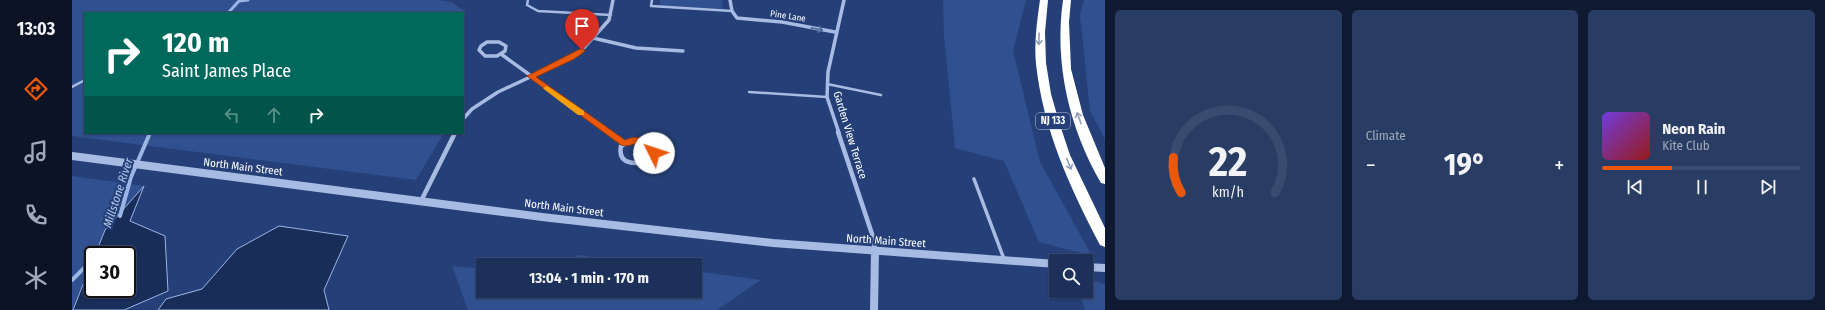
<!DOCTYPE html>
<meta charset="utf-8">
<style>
:root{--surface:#1c305a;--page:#293c63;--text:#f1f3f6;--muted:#a0a9bb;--line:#3a4b70;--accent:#ea580c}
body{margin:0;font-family:"Fira Sans Condensed",sans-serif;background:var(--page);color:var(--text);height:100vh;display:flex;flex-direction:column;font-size:15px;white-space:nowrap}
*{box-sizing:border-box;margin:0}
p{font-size:13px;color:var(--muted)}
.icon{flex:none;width:22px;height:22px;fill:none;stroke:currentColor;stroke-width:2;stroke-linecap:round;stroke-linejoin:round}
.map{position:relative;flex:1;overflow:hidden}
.sheet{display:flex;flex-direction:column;gap:10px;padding:10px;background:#0f1a32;width:720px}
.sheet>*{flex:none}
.guide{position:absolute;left:12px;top:12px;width:380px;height:122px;border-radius:0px;box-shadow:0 1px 3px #0004,0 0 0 1px var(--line);background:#00695c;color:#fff;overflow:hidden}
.controls{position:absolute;left:977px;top:254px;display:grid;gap:8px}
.controls a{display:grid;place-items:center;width:44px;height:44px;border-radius:0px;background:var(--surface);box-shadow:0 1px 3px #0004,0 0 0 1px var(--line);font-size:20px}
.speed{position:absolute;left:12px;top:246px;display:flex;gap:8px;font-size:20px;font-weight:700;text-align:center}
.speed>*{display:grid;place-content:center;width:52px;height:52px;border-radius:50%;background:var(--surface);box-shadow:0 1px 3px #0004,0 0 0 1px var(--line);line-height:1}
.speed .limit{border:2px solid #111;border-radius:6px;background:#fff;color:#111}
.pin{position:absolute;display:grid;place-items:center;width:34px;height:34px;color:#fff;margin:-41px -17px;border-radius:50% 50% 50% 0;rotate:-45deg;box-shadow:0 0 4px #0007}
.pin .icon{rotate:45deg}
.me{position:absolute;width:44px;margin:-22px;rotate:311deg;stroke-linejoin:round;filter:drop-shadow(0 0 3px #0008)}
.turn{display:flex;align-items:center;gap:14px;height:84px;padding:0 12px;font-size:18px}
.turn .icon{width:52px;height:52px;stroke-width:2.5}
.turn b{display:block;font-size:28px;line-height:34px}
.lanes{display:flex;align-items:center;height:38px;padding:0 12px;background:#0003;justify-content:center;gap:20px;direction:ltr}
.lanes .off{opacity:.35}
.big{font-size:30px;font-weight:700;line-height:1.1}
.sheet .widget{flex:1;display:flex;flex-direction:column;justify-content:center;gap:6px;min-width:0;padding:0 14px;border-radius:6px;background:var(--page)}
.sheet .dial{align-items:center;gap:0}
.dial svg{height:104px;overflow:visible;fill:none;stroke:var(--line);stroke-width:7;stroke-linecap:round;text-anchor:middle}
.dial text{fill:var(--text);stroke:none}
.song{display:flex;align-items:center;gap:12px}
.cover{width:48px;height:48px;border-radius:6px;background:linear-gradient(135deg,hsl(260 70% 55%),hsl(0 70% 35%))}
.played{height:4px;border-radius:2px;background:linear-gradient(90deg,var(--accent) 35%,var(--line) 35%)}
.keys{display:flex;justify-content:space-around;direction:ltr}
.heat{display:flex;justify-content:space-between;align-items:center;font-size:22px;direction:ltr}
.sheet .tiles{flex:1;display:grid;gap:10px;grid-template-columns:repeat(3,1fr)}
.trip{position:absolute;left:404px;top:258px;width:226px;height:40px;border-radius:0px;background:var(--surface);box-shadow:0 1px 3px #0004,0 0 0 1px var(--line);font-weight:700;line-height:40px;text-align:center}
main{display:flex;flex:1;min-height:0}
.tabs{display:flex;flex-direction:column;width:72px;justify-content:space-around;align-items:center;background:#0b1324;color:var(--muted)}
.tabs .icon{width:28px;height:28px}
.tabs .on{color:var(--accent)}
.tabs b{font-size:18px;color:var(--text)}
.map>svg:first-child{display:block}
</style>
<main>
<nav class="tabs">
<b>13:03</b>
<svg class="icon on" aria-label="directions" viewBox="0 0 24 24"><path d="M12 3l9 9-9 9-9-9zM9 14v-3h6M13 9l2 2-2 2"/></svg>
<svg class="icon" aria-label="music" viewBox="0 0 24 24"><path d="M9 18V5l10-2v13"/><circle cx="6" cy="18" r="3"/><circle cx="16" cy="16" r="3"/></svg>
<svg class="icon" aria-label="phone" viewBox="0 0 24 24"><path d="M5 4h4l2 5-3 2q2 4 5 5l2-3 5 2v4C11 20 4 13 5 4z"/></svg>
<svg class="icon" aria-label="climate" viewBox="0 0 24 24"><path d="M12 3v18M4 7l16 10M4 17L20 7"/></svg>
</nav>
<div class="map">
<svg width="1033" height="310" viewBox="0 0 1033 310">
<rect width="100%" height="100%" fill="#254078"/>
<path fill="#30508f" d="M0 0H364L379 2 393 11 389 13H13V133H372L344 180 0 136Z
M588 0H650L651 9 588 6Z
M871 0H954L941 51 968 162 1020 256 967 242 932 161 883 148 872 36Z
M1012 0H1033V139L1018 111 1008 15Z
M0 176 72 186 33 230 23 255H21V259L0 310Z
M506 255 578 265H488Z
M380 266 411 269V291H623V271L689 280 645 310H396Z
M1014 279 1033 284V310H1013L1007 291H1014Z"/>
<path fill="#192d59" stroke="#9bb5e4" d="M72 186 58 221 93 236 96 291 52 310H1L21 259V289H55V255H23L33 230Z
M207 226 276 236 252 290 257 310H86L94 299 130 289 165 249Z"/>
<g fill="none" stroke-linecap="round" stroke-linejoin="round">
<path stroke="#9bb5e4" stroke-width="3" d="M156 13 167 1 176 0"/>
<path stroke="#9bb5e4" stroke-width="4" d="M48 216 59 177 78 133
M0 280 21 259"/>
<path stroke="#a7bbe3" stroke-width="2.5" d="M456 0 455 5 466 11 539 15
M580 0 579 6 660 11
M755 84 809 95
M0 87 13 80
M677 92 755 97"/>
<path stroke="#a7bbe3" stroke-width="3.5" d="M902 179 932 259"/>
<path stroke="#a7bbe3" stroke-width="3.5" d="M658 0 660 11 665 18 710 22 763 32
M521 38 564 48 611 51
M415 42H427L434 46 433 51 425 56H413L407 50 409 46Z
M429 54 538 133
M391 119 400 109 426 92 499 58 510 50 537 20 541 0
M767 133 755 97 756 72 772 0"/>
<path stroke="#a7bbe3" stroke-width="4.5" d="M536 132 552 143
M766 132 802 240 803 251
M560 140C570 140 579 142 582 153L579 159C566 165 545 166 549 146Z
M349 201 383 133"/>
<path stroke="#a7bbe3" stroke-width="8" d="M0 156 470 217 701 243 984 264
M1014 267 1033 268
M802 310 803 251"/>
<path fill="#fff" fill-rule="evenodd" d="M968 0H976L973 32 974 63 979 94 988 125 998 155 1033 228V247L1028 245C998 188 971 129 964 64 962 43 965 21 968 0Z
M991 0H999L997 22 999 69 1011 115 1033 168V184L1029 183C997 128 982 63 991 0Z"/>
</g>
<defs><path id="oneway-shaft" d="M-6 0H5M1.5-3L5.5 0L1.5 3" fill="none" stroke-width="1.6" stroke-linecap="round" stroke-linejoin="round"/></defs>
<use stroke="#526b9d" href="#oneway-shaft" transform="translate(745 29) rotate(11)"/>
<g stroke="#92a0bc">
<use href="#oneway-shaft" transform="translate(967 39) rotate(91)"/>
<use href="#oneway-shaft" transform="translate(1007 118) rotate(-110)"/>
<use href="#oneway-shaft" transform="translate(997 164) rotate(68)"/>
</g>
<path fill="#ea580c" stroke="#983908" d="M510 48 513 50 512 52 502 59 464 77 553 140C567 134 581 139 587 153L586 155H579C568 134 562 149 549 145L455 76Z"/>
<path fill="#f59e0b" d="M475 86 512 111V115H506L473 90 471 88Z"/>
<g text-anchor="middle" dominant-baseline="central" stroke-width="4" stroke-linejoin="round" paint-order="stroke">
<g font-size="9" fill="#fff" stroke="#254078">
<text transform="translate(716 16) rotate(9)">Pine Lane</text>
</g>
<rect fill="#254078" stroke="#bec6d6" stroke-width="1" x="964" y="113" width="34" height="16" rx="3"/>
<g font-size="10" font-weight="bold" fill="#fff">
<text x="981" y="121">NJ 133</text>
</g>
<g font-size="11" fill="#fff" stroke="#254078">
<text transform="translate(778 135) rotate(73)">Garden View Terrace</text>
<text transform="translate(171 167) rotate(7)">North Main Street</text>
<text transform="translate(492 208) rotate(7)">North Main Street</text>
<text transform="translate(814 241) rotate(4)">North Main Street</text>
</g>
<g font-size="12" font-style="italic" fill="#b2c6eb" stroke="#254078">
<text transform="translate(46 193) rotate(-72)">Millstone River</text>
</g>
</g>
</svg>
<div class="controls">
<a><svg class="icon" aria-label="search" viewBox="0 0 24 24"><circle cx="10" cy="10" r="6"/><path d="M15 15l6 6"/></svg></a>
</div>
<div class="speed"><div class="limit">30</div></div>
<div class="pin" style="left:510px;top:50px;background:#d93025"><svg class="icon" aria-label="arrive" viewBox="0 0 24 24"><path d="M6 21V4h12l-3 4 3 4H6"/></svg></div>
<svg class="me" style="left:582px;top:153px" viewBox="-20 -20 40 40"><circle r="19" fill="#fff"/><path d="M0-13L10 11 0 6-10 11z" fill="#ea580c"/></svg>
<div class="trip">13:04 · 1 min · 170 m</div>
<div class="guide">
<div class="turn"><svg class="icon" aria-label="right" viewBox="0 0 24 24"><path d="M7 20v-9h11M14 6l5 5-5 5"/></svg><div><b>120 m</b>Saint James Place</div></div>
<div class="lanes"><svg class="icon off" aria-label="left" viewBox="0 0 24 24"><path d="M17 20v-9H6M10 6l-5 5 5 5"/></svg><svg class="icon off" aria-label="ahead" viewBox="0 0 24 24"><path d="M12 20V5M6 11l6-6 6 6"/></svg><svg class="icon" aria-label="right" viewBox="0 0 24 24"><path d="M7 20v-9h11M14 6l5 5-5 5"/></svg></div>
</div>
</div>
<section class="sheet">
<div class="tiles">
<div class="widget dial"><svg viewBox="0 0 100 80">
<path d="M14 69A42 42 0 1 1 86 69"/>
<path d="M14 69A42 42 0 0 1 8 42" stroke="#ea580c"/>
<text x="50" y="56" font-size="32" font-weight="700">22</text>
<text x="50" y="72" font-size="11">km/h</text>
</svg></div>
<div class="widget"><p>Climate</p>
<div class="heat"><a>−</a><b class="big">19°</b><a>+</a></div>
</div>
<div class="widget">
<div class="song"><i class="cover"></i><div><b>Neon Rain</b><p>Kite Club</p></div></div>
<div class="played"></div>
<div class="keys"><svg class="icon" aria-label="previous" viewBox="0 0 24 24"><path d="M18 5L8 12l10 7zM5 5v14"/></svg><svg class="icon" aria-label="pause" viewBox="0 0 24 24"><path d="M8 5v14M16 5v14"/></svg><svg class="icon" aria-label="next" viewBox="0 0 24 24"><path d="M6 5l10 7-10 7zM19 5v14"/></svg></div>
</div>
</div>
</section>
</main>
